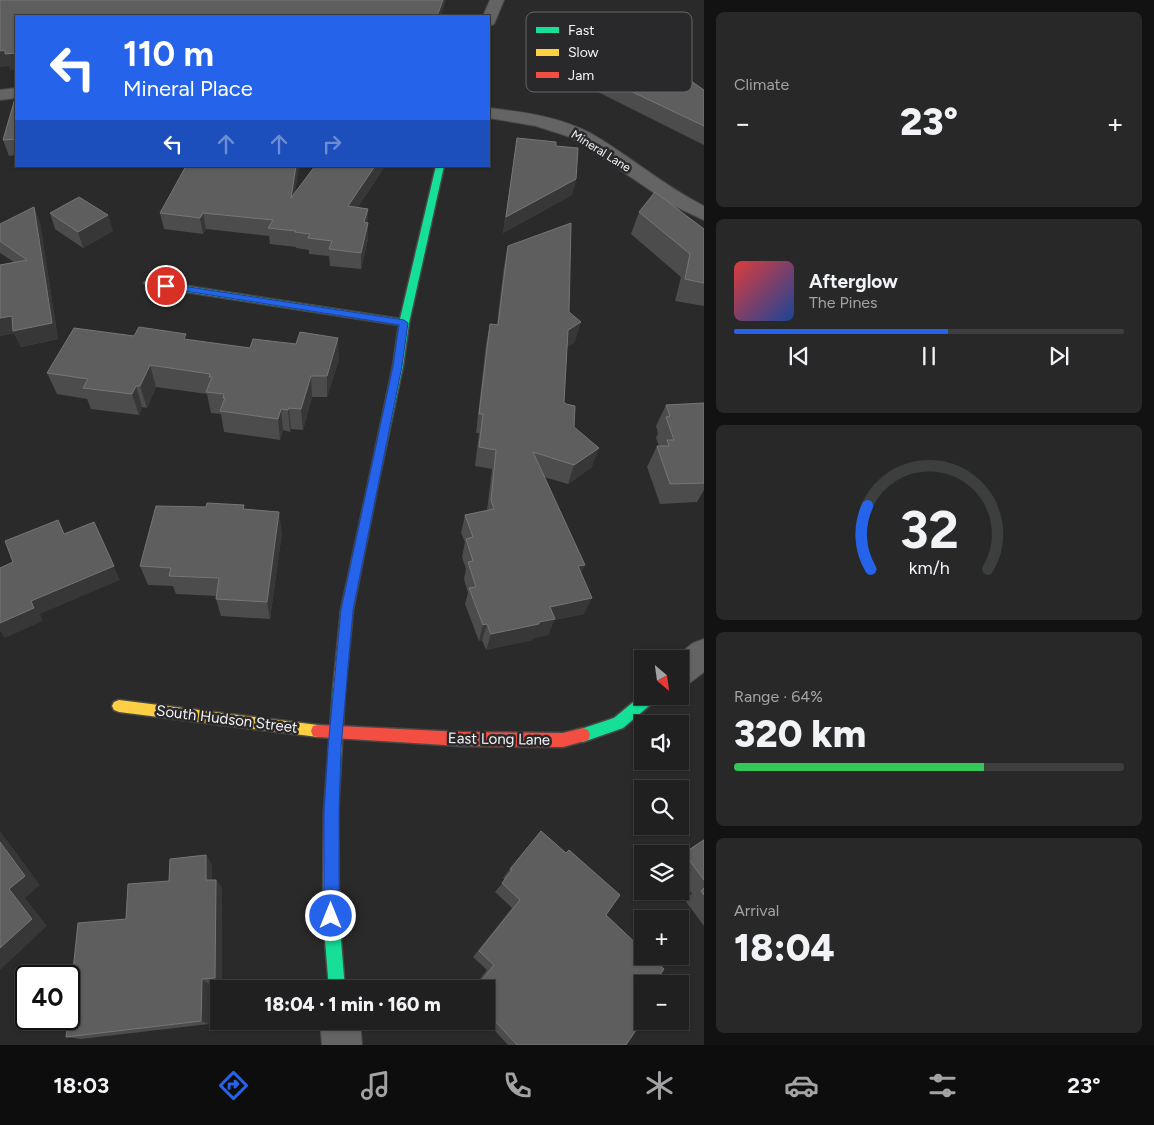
<!DOCTYPE html>
<meta charset="utf-8">
<style>
:root{--surface:#202020;--page:#282829;--text:#f1f3f6;--muted:#a2a3a5;--line:#3d3e3e;--accent:#2563eb}
body{margin:0;font-family:Figtree,sans-serif;background:var(--page);color:var(--text);height:100vh;display:flex;flex-direction:column;font-size:19px;white-space:nowrap}
*{box-sizing:border-box;margin:0}
p{font-size:16px;color:var(--muted)}
.icon{flex:none;width:28px;height:28px;fill:none;stroke:currentColor;stroke-width:2;stroke-linecap:round;stroke-linejoin:round}
.map{position:relative;flex:1;overflow:hidden}
.panel{display:flex;flex-direction:column;gap:12px;padding:12px;background:#121212;width:450px}
.panel>*{flex:none}
.guide{position:absolute;left:15px;top:15px;width:475px;height:152px;border-radius:0px;box-shadow:0 1px 4px #0004,0 0 0 1px var(--line);background:#2563eb;color:#fff;overflow:hidden}
.needle{width:32px;rotate:151deg}
.buttons{position:absolute;left:634px;top:650px;display:grid;gap:10px}
.buttons a{display:grid;place-items:center;width:55px;height:55px;border-radius:0px;background:var(--surface);box-shadow:0 1px 4px #0004,0 0 0 1px var(--line);font-size:25px}
.speed{position:absolute;left:15px;top:965px;display:flex;gap:10px;font-size:25px;font-weight:700;text-align:center}
.speed>*{display:grid;place-content:center;width:65px;height:65px;border-radius:50%;background:var(--surface);box-shadow:0 1px 4px #0004,0 0 0 1px var(--line);line-height:1}
.speed .limit{border:2px solid #111;border-radius:8px;background:#fff;color:#111}
.pin{position:absolute;display:grid;place-items:center;width:42px;height:42px;color:#fff;margin:-21px;border:2px solid #fff;border-radius:50%;box-shadow:0 1px 5px #0007}
.me{position:absolute;width:55px;margin:-28px;rotate:0deg;stroke-linejoin:round;filter:drop-shadow(0 0 4px #0008)}
.turn{display:flex;align-items:center;gap:18px;height:105px;padding:0 25px;font-size:22px}
.turn .icon{width:65px;height:65px;stroke-width:2.5}
.turn b{display:block;font-size:35px;line-height:42px}
.lanes{display:flex;align-items:center;height:48px;padding:0 25px;background:#0003;justify-content:center;gap:25px;direction:ltr}
.lanes .off{opacity:.35}
.big{font-size:38px;font-weight:800;line-height:1.1}
.panel .widget{flex:1;display:flex;flex-direction:column;justify-content:center;gap:8px;min-width:0;padding:0 18px;border-radius:8px;background:var(--page)}
.panel .dial{align-items:center;gap:0}
.dial svg{height:130px;overflow:visible;fill:none;stroke:var(--line);stroke-width:7;stroke-linecap:round;text-anchor:middle}
.dial text{fill:var(--text);stroke:none}
.song{display:flex;align-items:center;gap:15px}
.cover{width:60px;height:60px;border-radius:8px;background:linear-gradient(135deg,hsl(0 70% 55%),hsl(220 70% 35%))}
.played{height:5px;border-radius:2px;background:linear-gradient(90deg,var(--accent) 55%,var(--line) 55%)}
.keys{display:flex;justify-content:space-around;direction:ltr}
.heat{display:flex;justify-content:space-between;align-items:center;font-size:28px;direction:ltr}
.charge{height:8px;border-radius:4px;background:linear-gradient(90deg,#34c759 64%,var(--line) 0)}
.trip{position:absolute;left:210px;top:980px;width:285px;height:50px;border-radius:0px;background:var(--surface);box-shadow:0 1px 4px #0004,0 0 0 1px var(--line);font-weight:800;line-height:50px;text-align:center}
.menu{display:flex;height:80px;justify-content:space-around;align-items:center;background:#0d0d0d;color:var(--muted)}
.menu .icon{width:35px;height:35px}
.menu .on{color:var(--accent)}
.menu b{font-size:22px;color:var(--text)}
main{display:flex;flex:1;min-height:0}
.map>svg:first-child{display:block}
</style>
<main>
<div class="map">
<svg width="704" height="1045" viewBox="0 0 704 1045">
<rect width="100%" height="100%" fill="#2a2a2a"/>
<g fill="none" stroke-linecap="round" stroke-linejoin="round">
<defs>
<path id="street" d="M490 0H504L494 24 489 26V16H483Z
M16 88V98L0 100V90Z
M489 108C523 112 561 117 592 134 630 156 664 186 704 206V220L672 205 579 142 567 136 536 126 489 118Z
M704 639V672L691 682 680 686V659H673L693 643Z
M320 1021H360L362 1045H322Z"/>
<path id="fast" d="M436 166H444L409 323 403 366 377 489 376 492H368L367 489 393 366 399 325 148 286 144 283 148 280 400 319Z
M339 684 344 686 345 690 338 812 339 916 345 989H329L323 916 324 812 333 690 334 686Z
M642 695V696H657L656 700 623 728 583 742 578 740 576 735 578 730 614 718Z"/>
<path id="slow" d="M372 485 376 486 377 489 353 610 345 690 344 694 339 696 334 694 333 690 341 610 367 489 368 486Z
M119 700 318 725 323 726 325 731 323 736 318 737 119 712 114 710 112 706 114 702Z"/>
<path id="jam" d="M318 725 461 732 563 733 583 728 588 730 590 735 588 740 563 747 461 746 318 737 313 736 311 731 313 726Z"/>
</defs>
<use href="#street" stroke="#484848" stroke-width="2"/>
<use href="#fast" stroke="#484848" stroke-width="3"/>
<use href="#slow" stroke="#484848" stroke-width="3"/>
<use href="#jam" stroke="#484848" stroke-width="3"/>
<use href="#street" fill="#646465" fill-rule="evenodd"/>
<use href="#fast" fill="#16e098" fill-rule="evenodd"/>
<use href="#slow" fill="#ffcf43" fill-rule="evenodd"/>
<use href="#jam" fill="#f24e42" fill-rule="evenodd"/>
</g>
<path fill="#4d4c4d" d="M567 29 673 79 704 90V145L598 92 564 86 563 45Z
M16 95V155L9 156 3 140Z
M517 138 576 179 572 195 503 233Z
M299 166 295 192 315 166H385L358 207 368 209V239L361 269 330 266 329 256 309 254V250L296 248V247L270 244 269 236 206 229 203 234 164 229 160 213Z
M34 207 40 223 58 339 21 347 14 333 0 336V265L14 262 0 253V225Z
M639 212 704 229V306L675 301 681 277 631 234Z
M50 213 113 231 83 248 55 229Z
M508 246 569 312 575 342 567 347 564 402 574 427 592 467 568 484 544 477 581 573 584 614 554 620 548 635 533 638 532 640 486 650 482 640 479 641 465 604 468 593 464 579 466 569 462 557 465 542 461 533 465 515 487 511 492 469 475 466 479 433H476L486 344 490 324H497L504 266Z
M134 336 187 340 339 359 327 397H312L303 430 291 429 290 432 283 430 280 440 224 432 221 414 211 413 207 394 156 387 147 408 142 407 139 415 91 409 87 399 57 394 47 373Z
M704 403V490L697 502 660 504 647 467 657 446H659L656 438 658 433 656 426 666 405Z
M244 505V509L282 532 270 619 221 616 216 599V596L176 594 173 586 148 585 140 566 206 507Z
M704 839V926L684 899 692 894 680 878V856Z
M206 855 212 865V880H216L222 888V983L209 984V1024L81 1039 66 1037 126 919 169 881Z
M510 869 606 915 640 1005 626 1045H508L486 1021V989H472L487 970 473 957 512 908 495 892 505 880 503 878Z"/>
<path fill="#373737" d="M443 0H446L441 16H437Z
M5 50 16 53V69L10 70 9 66 0 67V51Z
M296 166H299L292 214 291 198Z
M375 166H385L348 222V206Z
M576 179 572 195 503 233 506 217Z
M34 207 40 223 58 339 21 347 14 333 0 336V318L12 316 18 330Z
M368 209V239L361 269V253L364 222Z
M203 213 206 229 203 234 200 218Z
M108 215 113 231 83 248 78 232Z
M581 322 575 342 562 350 568 330Z
M338 338 339 359 327 397V376Z
M150 365 156 387 147 408 140 386Z
M311 376 312 397 303 430 301 409Z
M136 386 142 407 139 415 132 394Z
M289 408 291 429 290 432 288 410Z
M281 409 283 430 280 440 278 419Z
M599 448 592 467 568 484 574 465Z
M279 512 282 532 270 619 267 602Z
M94 522 120 580 40 614 43 621 5 638 0 631V623Z
M585 565 577 582 578 566Z
M592 598 584 614 554 620 548 635 533 638 532 640 486 650 491 634 539 622 550 607Z
M487 624 482 640 479 641 483 625Z
M0 831 40 885 25 898 47 926 0 970Z
M206 855 212 865V889L206 880Z
M216 880 222 888V983L215 978Z
M202 979 209 984V1024L201 1021Z"/>
<path fill="#5f5e5f" stroke="#767577" d="M0 0H443L437 16H16V53L5 54V50L0 51Z
M567 29 673 79 681 74 704 90V126L601 77 567 71Z
M16 95V139L3 140Z
M517 138 556 142V146L578 148 576 179 506 217Z
M186 166H296L291 198 315 166H375L348 206 368 209 364 222 368 223 361 253 329 249 332 241 308 238 310 234 295 232 296 231 268 228 273 220 203 213 200 218 160 213Z
M655 192 704 229V283L685 279 690 254 639 212Z
M79 197 108 215 78 232 50 213Z
M34 207 52 323 13 331 12 316 0 318V265L27 260 0 241V224Z
M571 223 569 312 581 322 568 330 564 402 566 404 575 406 574 427 599 448 574 465 533 452 585 565 578 566 592 598 550 607 555 619 539 622V624L491 634 487 624 483 625 469 588 476 587 468 562 473 561 466 539 473 537 465 515 494 509 491 500 496 450 479 447 483 414H479L490 324 498 325 508 246Z
M139 327 186 334 184 339 250 348 253 339 296 344 300 332 338 338 327 376H311L301 409 289 408 288 410 281 409 278 419 220 411 225 398H223L224 394 206 392 212 377H209L210 374 150 365 140 386H136L132 394 83 388 88 379 47 373 74 328 134 336Z
M704 403V483L670 484 657 446H669L667 440H674L666 417 670 416 666 405Z
M207 503 244 505 243 509 279 512 267 602 216 599 219 578 169 576 171 568 140 566 156 506 206 507Z
M58 520 64 534 94 522 114 566 31 601 34 608 0 623V568L13 562 5 541Z
M541 831 566 853 569 850 620 895 606 915 642 949V956H650L664 969 654 984H642V1002L640 1005 642 1008V1021L626 1045H517L486 1011V989H475L494 965 479 951 520 900 502 883 512 870 510 869Z
M704 840V880L684 853Z
M0 842 25 876 9 889 32 919 0 948Z
M206 855V880H216L215 978 202 979 201 1021 66 1037 78 923 126 919 128 884 169 881 170 859Z
M704 888V895L701 891Z"/>
<path fill="#2563eb" stroke="#184099" d="M163 283 404 320 408 323 402 366 353 610 341 748 339 812V916L337 922 331 924 326 922 324 916V812L328 748 341 610 393 366 399 325 166 288 162 286Z"/>
<g text-anchor="middle" dominant-baseline="central" stroke-width="5" stroke-linejoin="round" paint-order="stroke">
<g font-size="12" fill="#f5f4f6" stroke="#29292b">
<text transform="translate(601 151) rotate(32)">Mineral Lane</text>
</g>
<g font-size="15" fill="#f5f4f6" stroke="#29292b">
<text transform="translate(227 719) rotate(7)">South Hudson Street</text>
<text transform="translate(499 739) rotate(1)">East Long Lane</text>
</g>
</g>
<rect x="526" y="12" width="166" height="80" rx="8" fill="#29292b" stroke="#666668" stroke-width="1"/>
<rect x="536" y="27" width="23" height="6" fill="#16e098"/>
<rect x="536" y="49" width="23" height="7" fill="#ffcf43"/>
<rect x="536" y="72" width="23" height="6" fill="#f24e42"/>
<g font-size="14" fill="#f5f4f6">
<text x="568" y="35">Fast</text>
<text x="568" y="57">Slow</text>
<text x="568" y="80">Jam</text>
</g>
</svg>
<div class="buttons">
<a><svg class="needle" viewBox="-14 -14 28 28"><path d="M0-13l5 13h-10z" fill="#e53935"/><path d="M0 13l5-13h-10z" fill="#a2a3a5"/></svg></a>
<a><svg class="icon" aria-label="sound" viewBox="0 0 24 24"><path d="M4 9h4l5-4v14l-5-4H4zM17 9q2 3 0 6"/></svg></a>
<a><svg class="icon" aria-label="search" viewBox="0 0 24 24"><circle cx="10" cy="10" r="6"/><path d="M15 15l6 6"/></svg></a>
<a><svg class="icon" aria-label="layers" viewBox="0 0 24 24"><path d="M12 4l9 5-9 5-9-5zM3 14l9 5 9-5"/></svg></a>
<a>+</a>
<a>−</a>
</div>
<div class="speed"><div class="limit">40</div></div>
<div class="pin" style="left:166px;top:286px;background:#d93025"><svg class="icon" aria-label="arrive" viewBox="0 0 24 24"><path d="M6 21V4h12l-3 4 3 4H6"/></svg></div>
<svg class="me" style="left:331px;top:916px" viewBox="-20 -20 40 40"><circle r="17" fill="#2563eb" stroke="#fff" stroke-width="3"/><path d="M0-11L8 9 0 5-8 9z" fill="#fff"/></svg>
<div class="trip">18:04 · 1 min · 160 m</div>
<div class="guide">
<div class="turn"><svg class="icon" aria-label="left" viewBox="0 0 24 24"><path d="M17 20v-9H6M10 6l-5 5 5 5"/></svg><div><b>110 m</b>Mineral Place</div></div>
<div class="lanes"><svg class="icon" aria-label="left" viewBox="0 0 24 24"><path d="M17 20v-9H6M10 6l-5 5 5 5"/></svg><svg class="icon off" aria-label="ahead" viewBox="0 0 24 24"><path d="M12 20V5M6 11l6-6 6 6"/></svg><svg class="icon off" aria-label="ahead" viewBox="0 0 24 24"><path d="M12 20V5M6 11l6-6 6 6"/></svg><svg class="icon off" aria-label="right" viewBox="0 0 24 24"><path d="M7 20v-9h11M14 6l5 5-5 5"/></svg></div>
</div>
</div>
<section class="panel">
<div class="widget"><p>Climate</p>
<div class="heat"><a>−</a><b class="big">23°</b><a>+</a></div>
</div>
<div class="widget">
<div class="song"><i class="cover"></i><div><b>Afterglow</b><p>The Pines</p></div></div>
<div class="played"></div>
<div class="keys"><svg class="icon" aria-label="previous" viewBox="0 0 24 24"><path d="M18 5L8 12l10 7zM5 5v14"/></svg><svg class="icon" aria-label="pause" viewBox="0 0 24 24"><path d="M8 5v14M16 5v14"/></svg><svg class="icon" aria-label="next" viewBox="0 0 24 24"><path d="M6 5l10 7-10 7zM19 5v14"/></svg></div>
</div>
<div class="widget dial"><svg viewBox="0 0 100 80">
<path d="M14 69A42 42 0 1 1 86 69"/>
<path d="M14 69A42 42 0 0 1 12 30" stroke="#2563eb"/>
<text x="50" y="56" font-size="32" font-weight="700">32</text>
<text x="50" y="72" font-size="11">km/h</text>
</svg></div>
<div class="widget"><p>Range · 64%</p><b class="big">320 km</b><div class="charge"></div></div>
<div class="widget"><p>Arrival</p><b class="big">18:04</b></div>
</section>
</main>
<nav class="menu">
<b>18:03</b>
<svg class="icon on" aria-label="directions" viewBox="0 0 24 24"><path d="M12 3l9 9-9 9-9-9zM9 14v-3h6M13 9l2 2-2 2"/></svg>
<svg class="icon" aria-label="music" viewBox="0 0 24 24"><path d="M9 18V5l10-2v13"/><circle cx="6" cy="18" r="3"/><circle cx="16" cy="16" r="3"/></svg>
<svg class="icon" aria-label="phone" viewBox="0 0 24 24"><path d="M5 4h4l2 5-3 2q2 4 5 5l2-3 5 2v4C11 20 4 13 5 4z"/></svg>
<svg class="icon" aria-label="climate" viewBox="0 0 24 24"><path d="M12 3v18M4 7l16 10M4 17L20 7"/></svg>
<svg class="icon" aria-label="car" viewBox="0 0 24 24"><path d="M5 17H2v-5l4-1 3-4h7l3 4 3 1v5h-3M9 17h6M6 11h13"/><circle cx="7" cy="17" r="2"/><circle cx="17" cy="17" r="2"/></svg>
<svg class="icon" aria-label="filters" viewBox="0 0 24 24"><path d="M4 7h16M4 17h16"/><circle cx="9" cy="7" r="2"/><circle cx="15" cy="17" r="2"/></svg>
<b>23°</b>
</nav>
